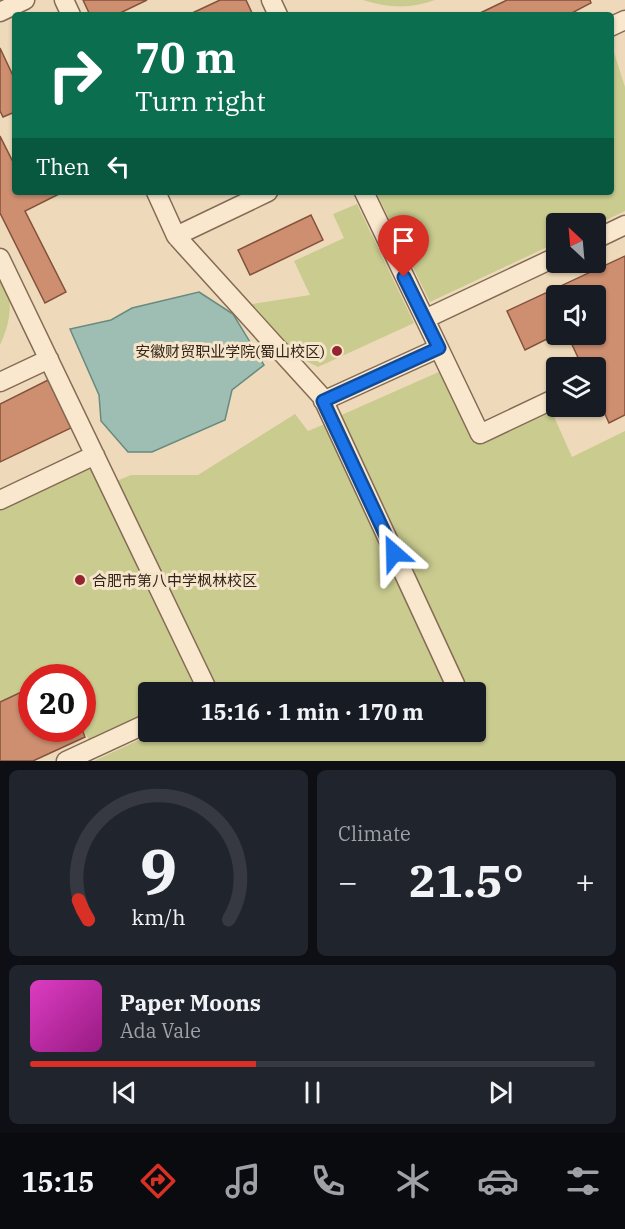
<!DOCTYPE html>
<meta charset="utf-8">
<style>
:root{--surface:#171b24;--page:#20242c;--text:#f1f3f6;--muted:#9ea1a6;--line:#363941;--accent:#d93025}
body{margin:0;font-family:"IBM Plex Serif","Noto Sans SC",serif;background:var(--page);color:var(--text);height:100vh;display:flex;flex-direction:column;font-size:22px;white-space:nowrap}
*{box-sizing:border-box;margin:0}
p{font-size:20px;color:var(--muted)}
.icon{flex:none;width:33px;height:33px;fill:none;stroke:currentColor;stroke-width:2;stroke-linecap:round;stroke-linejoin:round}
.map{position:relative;height:761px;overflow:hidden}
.details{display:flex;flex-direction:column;gap:9px;padding:9px;background:#0d0f14;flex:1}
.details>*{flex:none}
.guide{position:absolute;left:12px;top:12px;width:602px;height:183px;border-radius:6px;box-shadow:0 2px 4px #0004;background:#0b6e4f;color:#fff;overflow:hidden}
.needle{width:39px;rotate:334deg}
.buttons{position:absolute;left:546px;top:213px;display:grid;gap:12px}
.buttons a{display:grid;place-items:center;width:60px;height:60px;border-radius:6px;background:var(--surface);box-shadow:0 2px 4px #0004;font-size:30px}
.speed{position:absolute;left:18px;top:664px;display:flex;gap:12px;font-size:30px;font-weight:700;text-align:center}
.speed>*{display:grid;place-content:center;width:78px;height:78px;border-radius:50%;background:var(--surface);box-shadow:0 2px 4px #0004;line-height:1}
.speed .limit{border:9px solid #d22;background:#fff;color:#111}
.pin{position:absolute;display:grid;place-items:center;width:51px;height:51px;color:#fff;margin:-62px -26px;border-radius:50% 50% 50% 0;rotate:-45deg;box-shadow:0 0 6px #0007}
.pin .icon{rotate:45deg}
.me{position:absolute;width:66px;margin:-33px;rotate:335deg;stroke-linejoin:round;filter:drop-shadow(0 0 4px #0008)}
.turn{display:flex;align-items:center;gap:21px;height:126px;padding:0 24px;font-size:27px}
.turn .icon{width:78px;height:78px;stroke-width:2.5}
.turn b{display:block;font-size:42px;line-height:51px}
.then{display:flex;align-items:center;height:57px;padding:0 24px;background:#0003;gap:12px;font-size:22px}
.big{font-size:45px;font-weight:800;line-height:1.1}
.details .tile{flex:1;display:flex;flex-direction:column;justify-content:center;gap:9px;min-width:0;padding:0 21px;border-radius:9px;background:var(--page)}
.details .dial{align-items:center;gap:0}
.dial svg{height:156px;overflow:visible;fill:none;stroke:var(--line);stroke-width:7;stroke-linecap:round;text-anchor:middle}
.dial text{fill:var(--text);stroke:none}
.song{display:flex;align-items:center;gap:18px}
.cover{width:72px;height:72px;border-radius:9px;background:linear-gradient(135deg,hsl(310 70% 55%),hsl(310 70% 35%))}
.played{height:6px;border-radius:3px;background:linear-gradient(90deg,var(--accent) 40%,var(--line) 40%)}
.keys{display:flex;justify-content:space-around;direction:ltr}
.heat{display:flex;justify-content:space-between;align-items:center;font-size:33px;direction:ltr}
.details .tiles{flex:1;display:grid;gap:9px;grid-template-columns:1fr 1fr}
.tile:last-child{grid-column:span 2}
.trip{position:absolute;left:138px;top:682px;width:348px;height:60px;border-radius:6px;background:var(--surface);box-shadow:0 2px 4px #0004;font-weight:800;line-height:60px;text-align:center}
.menu{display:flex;height:96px;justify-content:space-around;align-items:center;background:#090b0e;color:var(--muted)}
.menu .icon{width:42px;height:42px}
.menu .active{color:var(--accent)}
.menu b{font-size:27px;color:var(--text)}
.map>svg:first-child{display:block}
</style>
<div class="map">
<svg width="625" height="761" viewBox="0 0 625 761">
<rect width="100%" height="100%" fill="#eedabb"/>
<path fill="#c9cb8f" d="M363 0H435C411 9 388 8 363 0Z
M611 43 625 87V211L596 225V224H556V243L430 302 376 192H610Z
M357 204 414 323 318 367 292 354 252 304 310 295 294 261 344 238 333 214Z
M0 265C12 296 14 314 0 345Z
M441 371 477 444 552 412 572 457 625 431V761H94L156 732H476V693H456L465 687 435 630 337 417Z
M295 414 308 431 325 424 452 693H216L112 483 131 475H198Z
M88 469 97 473 197 676 195 693H148V718L92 744 82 729V678H58L57 676 51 678H32L31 687 0 702V510Z"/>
<path fill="#9fbeb3" stroke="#678b7f" stroke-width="1.5" d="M199 292 233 314 264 365 232 390 225 420 152 452H128L101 421 99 395 70 329 111 320 132 308Z"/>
<path fill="#cd8f70" stroke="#84523b" stroke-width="1.5" d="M83 0H147L116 15H90Z
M220 0H246L253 15H188Z
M507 0H590L591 3 568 15H476Z
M0 48 15 80V112L3 117 0 111Z
M0 136 15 166V192H63L25 211 66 292 45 303 0 213Z
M311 215 323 240 250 275 238 250Z
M625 256V415L609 423 596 394V368H583L567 334H596V296H556L557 334 525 350 507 311Z
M48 380 71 428 0 462V404Z
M32 687V729H82L85 737 33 761H0V702Z"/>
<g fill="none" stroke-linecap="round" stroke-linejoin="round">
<defs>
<path id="minor" d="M64 0 71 15
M271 0 278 15
M0 12 25 0
M610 27 625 20
M156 192 176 236 268 192
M364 192 425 319 556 257
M176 236 322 397 455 684
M596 239 625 225
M0 258 209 693
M425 319 480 434 556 398
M0 382 49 359
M323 401 439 348
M0 500 95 455
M66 761 148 723"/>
</defs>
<use href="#minor" stroke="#856a55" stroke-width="21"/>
<use href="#minor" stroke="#f9e8ce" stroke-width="18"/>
</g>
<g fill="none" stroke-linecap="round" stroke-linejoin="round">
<defs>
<path id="route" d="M394 553 323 401 439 348 404 277"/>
</defs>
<use href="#route" stroke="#114b97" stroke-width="15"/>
<use href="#route" stroke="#1a73e8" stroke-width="10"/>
</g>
<g fill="#94242f" stroke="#f5e5ca" stroke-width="2">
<circle cx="337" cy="351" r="6"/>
<circle cx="80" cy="580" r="6"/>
</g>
<g text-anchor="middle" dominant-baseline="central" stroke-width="6" stroke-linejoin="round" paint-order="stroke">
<g font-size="15" fill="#34241a" stroke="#f5e5ca" text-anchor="end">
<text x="325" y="351">安徽财贸职业学院(蜀山校区)</text>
<text x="92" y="580" text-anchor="start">合肥市第八中学枫林校区</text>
</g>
</g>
</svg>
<div class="buttons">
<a><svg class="needle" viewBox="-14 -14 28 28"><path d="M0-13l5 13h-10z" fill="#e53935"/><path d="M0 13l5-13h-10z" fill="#9ea1a6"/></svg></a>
<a><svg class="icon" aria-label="sound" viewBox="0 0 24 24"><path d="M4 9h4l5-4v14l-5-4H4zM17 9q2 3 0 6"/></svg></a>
<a><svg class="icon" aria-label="layers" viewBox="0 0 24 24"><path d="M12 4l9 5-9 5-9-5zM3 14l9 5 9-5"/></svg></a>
</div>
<div class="speed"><div class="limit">20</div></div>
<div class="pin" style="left:404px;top:277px;background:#d93025"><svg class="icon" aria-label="arrive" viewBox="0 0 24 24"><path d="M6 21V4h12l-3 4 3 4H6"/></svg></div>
<svg class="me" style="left:394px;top:553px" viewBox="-20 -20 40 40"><path d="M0-17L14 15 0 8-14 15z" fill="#1a73e8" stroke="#fff" stroke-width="4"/></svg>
<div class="trip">15:16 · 1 min · 170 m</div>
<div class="guide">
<div class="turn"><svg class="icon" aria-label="right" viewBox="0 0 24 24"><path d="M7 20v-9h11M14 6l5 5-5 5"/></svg><div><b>70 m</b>Turn right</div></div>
<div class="then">Then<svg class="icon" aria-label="left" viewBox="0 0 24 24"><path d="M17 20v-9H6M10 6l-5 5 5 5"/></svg></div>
</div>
</div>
<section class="details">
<div class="tiles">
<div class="tile dial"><svg viewBox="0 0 100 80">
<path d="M14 69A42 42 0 1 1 86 69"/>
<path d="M14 69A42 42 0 0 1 9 59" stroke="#d93025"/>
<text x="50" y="56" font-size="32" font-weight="700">9</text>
<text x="50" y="72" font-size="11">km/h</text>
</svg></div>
<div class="tile"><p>Climate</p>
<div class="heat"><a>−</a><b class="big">21.5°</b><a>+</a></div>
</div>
<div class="tile">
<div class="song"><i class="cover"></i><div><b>Paper Moons</b><p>Ada Vale</p></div></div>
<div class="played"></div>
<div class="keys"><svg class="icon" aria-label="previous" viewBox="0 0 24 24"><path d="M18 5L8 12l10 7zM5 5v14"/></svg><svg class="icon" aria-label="pause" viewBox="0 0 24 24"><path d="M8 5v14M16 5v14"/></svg><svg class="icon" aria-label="next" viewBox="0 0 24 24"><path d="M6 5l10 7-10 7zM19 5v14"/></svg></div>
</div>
</div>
</section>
<nav class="menu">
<b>15:15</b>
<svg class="icon active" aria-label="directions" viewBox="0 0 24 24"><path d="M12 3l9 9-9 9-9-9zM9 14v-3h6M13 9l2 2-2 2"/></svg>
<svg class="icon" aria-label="music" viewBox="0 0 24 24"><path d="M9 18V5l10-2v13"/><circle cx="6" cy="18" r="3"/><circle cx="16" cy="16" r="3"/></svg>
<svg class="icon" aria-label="phone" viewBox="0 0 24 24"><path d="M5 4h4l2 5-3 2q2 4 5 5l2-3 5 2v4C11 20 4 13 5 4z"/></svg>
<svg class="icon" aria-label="climate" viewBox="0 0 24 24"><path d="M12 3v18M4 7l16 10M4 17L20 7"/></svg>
<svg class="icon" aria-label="car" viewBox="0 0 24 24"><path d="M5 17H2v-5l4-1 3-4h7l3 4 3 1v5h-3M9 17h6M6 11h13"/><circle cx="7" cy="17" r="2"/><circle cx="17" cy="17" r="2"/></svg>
<svg class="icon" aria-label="filters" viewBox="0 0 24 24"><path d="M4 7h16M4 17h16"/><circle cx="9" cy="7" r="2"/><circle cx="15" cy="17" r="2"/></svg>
</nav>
